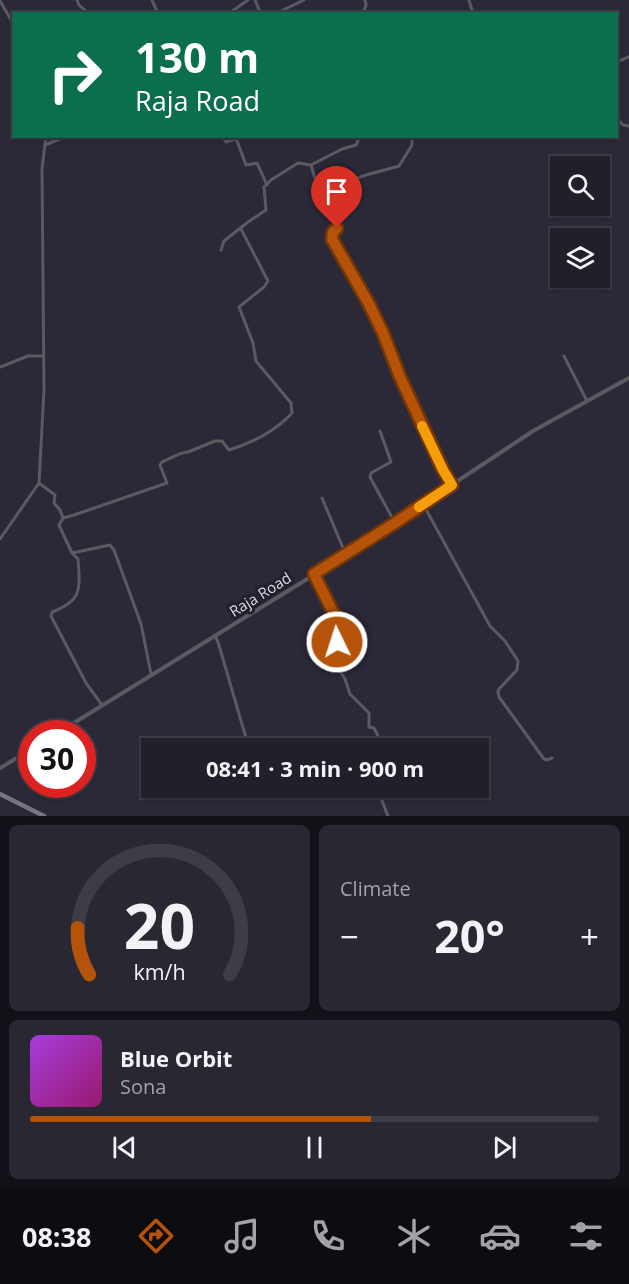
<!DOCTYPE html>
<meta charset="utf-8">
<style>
:root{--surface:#201f2a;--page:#282732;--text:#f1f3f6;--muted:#a2a2a8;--line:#3d3d47;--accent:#b45309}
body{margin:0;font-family:"Open Sans",sans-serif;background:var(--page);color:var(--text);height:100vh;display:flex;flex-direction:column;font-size:22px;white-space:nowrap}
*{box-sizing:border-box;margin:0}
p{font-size:20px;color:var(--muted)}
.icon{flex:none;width:33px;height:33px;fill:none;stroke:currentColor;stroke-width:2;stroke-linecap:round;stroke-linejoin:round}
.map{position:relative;height:816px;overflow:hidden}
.details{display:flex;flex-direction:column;gap:9px;padding:9px;background:#121117;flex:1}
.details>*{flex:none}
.banner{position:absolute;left:12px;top:12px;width:606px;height:126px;border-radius:0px;box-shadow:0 2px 4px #0004,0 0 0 2px var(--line);background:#0b6e4f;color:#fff;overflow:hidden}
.buttons{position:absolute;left:550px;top:156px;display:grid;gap:12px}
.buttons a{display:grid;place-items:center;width:60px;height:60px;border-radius:0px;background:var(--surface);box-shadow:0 2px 4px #0004,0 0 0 2px var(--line);font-size:30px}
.speed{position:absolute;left:18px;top:720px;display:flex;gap:12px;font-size:30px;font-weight:700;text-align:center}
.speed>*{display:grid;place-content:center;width:78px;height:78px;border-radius:50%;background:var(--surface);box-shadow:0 2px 4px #0004,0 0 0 2px var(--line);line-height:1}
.speed .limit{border:9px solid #d22;background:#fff;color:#111}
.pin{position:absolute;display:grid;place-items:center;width:51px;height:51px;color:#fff;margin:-62px -26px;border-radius:50% 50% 50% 0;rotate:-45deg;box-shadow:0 0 6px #0007}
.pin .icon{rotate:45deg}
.me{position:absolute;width:66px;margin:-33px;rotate:356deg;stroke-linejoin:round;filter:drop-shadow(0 0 4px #0008)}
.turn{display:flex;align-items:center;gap:21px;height:126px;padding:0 24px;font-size:27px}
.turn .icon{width:78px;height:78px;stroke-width:2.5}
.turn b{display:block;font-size:42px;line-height:51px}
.big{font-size:45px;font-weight:700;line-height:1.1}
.details .tile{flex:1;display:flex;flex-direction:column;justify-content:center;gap:9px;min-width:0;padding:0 21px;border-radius:9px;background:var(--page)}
.details .dial{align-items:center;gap:0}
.dial svg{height:156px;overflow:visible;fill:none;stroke:var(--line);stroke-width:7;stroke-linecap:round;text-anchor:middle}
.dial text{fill:var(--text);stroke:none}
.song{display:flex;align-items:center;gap:18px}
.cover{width:72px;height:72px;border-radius:9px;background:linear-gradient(135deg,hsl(280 70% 55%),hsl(320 70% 35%))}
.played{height:6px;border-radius:3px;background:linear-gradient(90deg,var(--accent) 60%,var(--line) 60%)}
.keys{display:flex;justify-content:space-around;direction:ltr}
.heat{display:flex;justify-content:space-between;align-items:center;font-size:33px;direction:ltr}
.details .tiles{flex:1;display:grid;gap:9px;grid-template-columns:1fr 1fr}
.tile:last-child{grid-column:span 2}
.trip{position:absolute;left:141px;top:738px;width:348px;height:60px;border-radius:0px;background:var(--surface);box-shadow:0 2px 4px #0004,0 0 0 2px var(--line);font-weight:700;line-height:60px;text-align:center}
.dock{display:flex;height:96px;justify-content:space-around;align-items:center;background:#0d0c11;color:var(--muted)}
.dock .icon{width:42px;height:42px}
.dock .current{color:var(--accent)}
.dock b{font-size:27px;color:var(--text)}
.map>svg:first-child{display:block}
</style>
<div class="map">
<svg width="629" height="816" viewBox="0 0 629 816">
<rect width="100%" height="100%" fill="#2b2938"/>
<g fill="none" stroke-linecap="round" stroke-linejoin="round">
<path stroke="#5a5a61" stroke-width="3" d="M77 0 79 5 89 14
M152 0 158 14
M255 0 261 14
M469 0 473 14
M0 1 14 25
M228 14 248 0
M275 14 304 0
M363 14 366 5 365 0
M532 14H540
M616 62 629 57
M616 114C619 121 621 126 629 126
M222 136 226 142 235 139 237 141 246 165 257 163 267 185
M45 145 67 136
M311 165 342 149 356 145 358 141 356 136
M319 192 366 175 399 166 412 145V136
M221 250 224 241 248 222 266 210 264 187 271 180 298 163 311 165 321 199 332 216 337 228 333 232 332 239 369 304 383 333 400 377 443 470 452 485
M564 356 587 401
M0 367 28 356H43
M380 431 391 462 371 473 370 477 395 523
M39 483 55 495 54 503 60 510 63 518 59 525 72 553 78 559C80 589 83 600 52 612L51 616 86 683 102 705
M322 498 346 555
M423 504 490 626 505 641 518 661 517 670 499 689 498 692 499 697 544 759 547 760 552 758
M63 518 74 515 167 483 160 465 162 462C169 459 181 452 188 452L215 441H222L229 450C252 443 277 430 292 413L291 403 256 361 253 343 239 307 264 287 268 281 241 229
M0 539 39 483 44 390 42 169 46 136
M72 553 110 545 114 550 141 624 151 674
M314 574 332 610 343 627 337 642 328 652 345 679 350 694 369 713V727L374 728 378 736 388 748
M215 636 218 642 249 748
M377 788 388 816"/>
<path stroke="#5a5a61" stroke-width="4" d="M56 734 346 555 533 431 629 378
M0 768 32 749"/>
<path stroke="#75747f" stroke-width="4.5" d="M0 794 44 816"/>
</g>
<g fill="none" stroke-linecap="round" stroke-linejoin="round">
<defs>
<path id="route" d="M337 228 333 232 332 239 369 304 383 333 400 377 443 470 452 485 395 523 314 574 332 610 343 627 337 642"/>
</defs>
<use href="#route" stroke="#753606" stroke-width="15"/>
<use href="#route" stroke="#b45309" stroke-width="10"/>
<path stroke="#f59e0b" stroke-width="10" d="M419 507 452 485 443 470 422 426"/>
</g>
<g text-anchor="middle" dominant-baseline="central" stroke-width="6" stroke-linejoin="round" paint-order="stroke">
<g font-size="15" fill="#dbdbe4" stroke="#21202d">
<text transform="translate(260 594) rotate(-32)">Raja Road</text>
</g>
</g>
</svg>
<div class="buttons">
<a><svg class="icon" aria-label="search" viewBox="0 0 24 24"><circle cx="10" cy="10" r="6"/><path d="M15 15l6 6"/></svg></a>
<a><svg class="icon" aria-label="layers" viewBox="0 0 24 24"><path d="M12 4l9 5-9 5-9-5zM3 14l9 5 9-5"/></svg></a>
</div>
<div class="speed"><div class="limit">30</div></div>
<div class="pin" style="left:337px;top:228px;background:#d93025"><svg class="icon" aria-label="arrive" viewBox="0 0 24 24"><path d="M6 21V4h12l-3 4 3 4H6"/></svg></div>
<svg class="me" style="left:337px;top:642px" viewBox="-20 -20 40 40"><circle r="17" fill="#b45309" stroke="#fff" stroke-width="3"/><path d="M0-11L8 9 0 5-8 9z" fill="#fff"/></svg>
<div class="trip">08:41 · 3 min · 900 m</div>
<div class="banner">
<div class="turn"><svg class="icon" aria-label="right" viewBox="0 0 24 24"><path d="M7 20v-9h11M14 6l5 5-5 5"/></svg><div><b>130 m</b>Raja Road</div></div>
</div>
</div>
<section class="details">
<div class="tiles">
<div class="tile dial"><svg viewBox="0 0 100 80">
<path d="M14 69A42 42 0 1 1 86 69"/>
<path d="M14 69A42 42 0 0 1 8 45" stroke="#b45309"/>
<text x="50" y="56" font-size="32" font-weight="700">20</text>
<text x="50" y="72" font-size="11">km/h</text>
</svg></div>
<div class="tile"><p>Climate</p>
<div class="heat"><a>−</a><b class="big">20°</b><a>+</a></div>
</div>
<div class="tile">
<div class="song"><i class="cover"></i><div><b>Blue Orbit</b><p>Sona</p></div></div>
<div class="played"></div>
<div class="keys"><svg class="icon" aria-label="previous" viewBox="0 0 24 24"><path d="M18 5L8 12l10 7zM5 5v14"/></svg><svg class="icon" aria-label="pause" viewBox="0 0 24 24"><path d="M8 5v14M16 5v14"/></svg><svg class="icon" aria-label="next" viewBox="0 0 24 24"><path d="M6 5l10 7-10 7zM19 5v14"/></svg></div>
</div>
</div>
</section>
<nav class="dock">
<b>08:38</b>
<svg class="icon current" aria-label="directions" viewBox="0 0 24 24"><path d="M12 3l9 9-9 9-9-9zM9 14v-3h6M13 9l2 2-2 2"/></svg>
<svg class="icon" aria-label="music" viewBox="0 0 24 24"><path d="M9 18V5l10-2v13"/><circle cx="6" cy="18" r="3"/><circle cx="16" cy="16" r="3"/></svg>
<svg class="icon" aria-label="phone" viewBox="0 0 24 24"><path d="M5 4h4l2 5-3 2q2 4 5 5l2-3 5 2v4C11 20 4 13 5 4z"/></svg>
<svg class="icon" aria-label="climate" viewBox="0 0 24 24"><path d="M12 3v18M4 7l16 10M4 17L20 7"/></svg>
<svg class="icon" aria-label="car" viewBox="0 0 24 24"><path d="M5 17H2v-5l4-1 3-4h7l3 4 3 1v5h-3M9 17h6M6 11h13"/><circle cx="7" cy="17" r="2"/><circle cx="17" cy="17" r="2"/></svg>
<svg class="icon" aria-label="filters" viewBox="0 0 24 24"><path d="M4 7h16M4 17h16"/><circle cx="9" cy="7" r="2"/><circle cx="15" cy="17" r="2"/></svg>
</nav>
